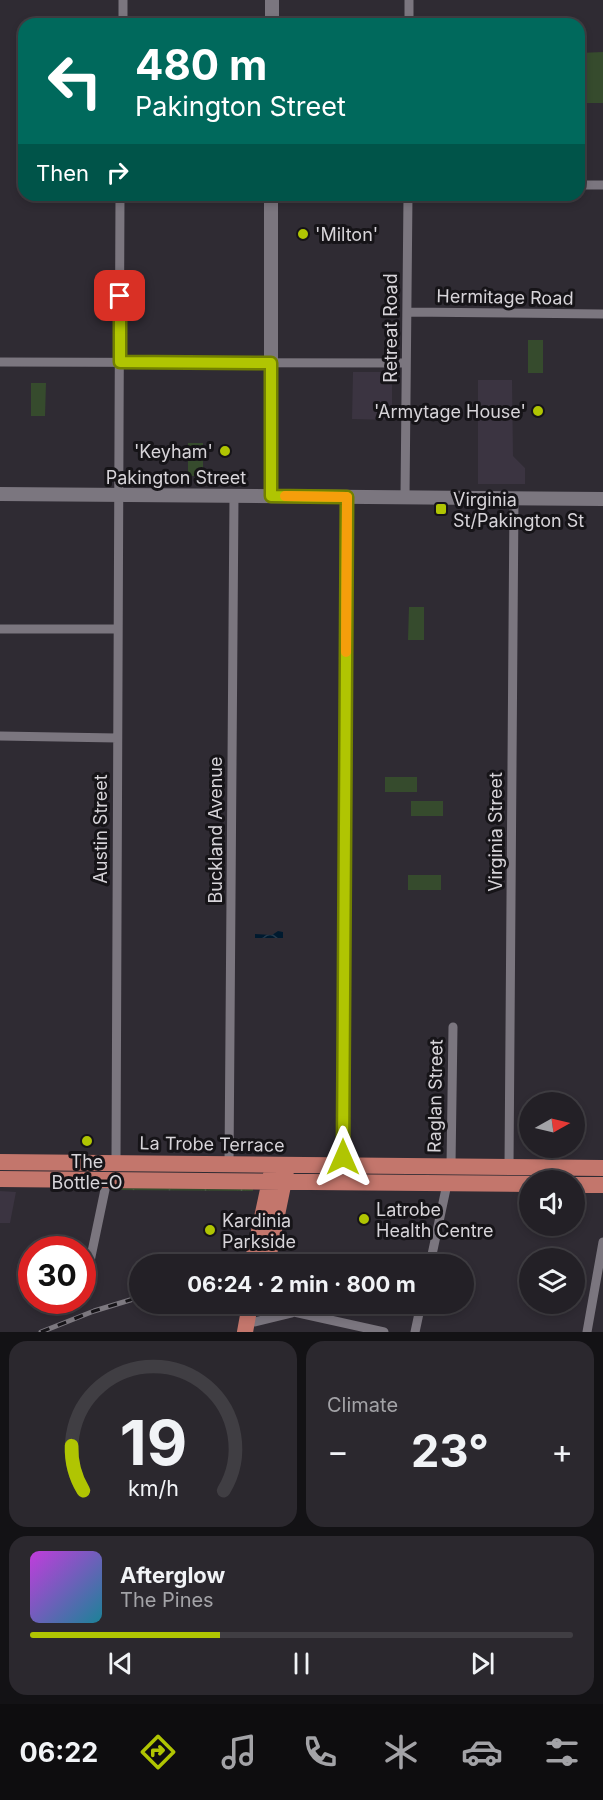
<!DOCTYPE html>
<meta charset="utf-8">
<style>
:root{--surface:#232026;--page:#2b282e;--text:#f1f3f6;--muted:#a3a3a7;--line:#403e43;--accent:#b0c502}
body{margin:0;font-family:Inter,sans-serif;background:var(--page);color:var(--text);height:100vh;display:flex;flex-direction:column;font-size:22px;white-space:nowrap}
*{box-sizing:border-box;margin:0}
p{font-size:20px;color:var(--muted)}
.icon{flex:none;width:33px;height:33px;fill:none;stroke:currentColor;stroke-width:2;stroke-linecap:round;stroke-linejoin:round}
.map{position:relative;height:1332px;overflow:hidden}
.drawer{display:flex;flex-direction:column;gap:9px;padding:9px;background:#131215;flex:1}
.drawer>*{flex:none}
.banner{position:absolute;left:18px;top:18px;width:567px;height:183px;border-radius:18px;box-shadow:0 3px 9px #0003,0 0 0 2px var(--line);background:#00695c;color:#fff;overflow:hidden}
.needle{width:39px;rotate:82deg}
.controls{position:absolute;left:519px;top:1092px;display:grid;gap:12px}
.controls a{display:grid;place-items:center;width:66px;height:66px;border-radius:50%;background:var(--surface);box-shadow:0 3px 9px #0003,0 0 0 2px var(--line);font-size:30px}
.speed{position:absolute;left:18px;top:1236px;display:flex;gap:12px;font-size:30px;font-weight:700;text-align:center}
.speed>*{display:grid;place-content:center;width:78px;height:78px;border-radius:50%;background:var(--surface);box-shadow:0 3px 9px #0003,0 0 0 2px var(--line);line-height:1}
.speed .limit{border:9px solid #d22;background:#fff;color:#111}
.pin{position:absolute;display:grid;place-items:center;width:51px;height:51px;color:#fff;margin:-26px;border-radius:12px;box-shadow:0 3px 9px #0006}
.me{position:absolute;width:66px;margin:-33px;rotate:0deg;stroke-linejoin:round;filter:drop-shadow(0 0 4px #0008)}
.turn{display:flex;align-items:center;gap:21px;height:126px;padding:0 18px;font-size:27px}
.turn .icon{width:78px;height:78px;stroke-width:2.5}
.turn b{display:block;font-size:42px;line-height:51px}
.then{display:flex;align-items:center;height:57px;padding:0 18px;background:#0003;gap:12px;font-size:22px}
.big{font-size:45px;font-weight:700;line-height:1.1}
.drawer .card{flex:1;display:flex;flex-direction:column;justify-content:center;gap:9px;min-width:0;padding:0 21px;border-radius:18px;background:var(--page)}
.drawer .dial{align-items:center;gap:0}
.dial svg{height:156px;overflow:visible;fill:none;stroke:var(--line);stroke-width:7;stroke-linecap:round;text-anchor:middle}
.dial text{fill:var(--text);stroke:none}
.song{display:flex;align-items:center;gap:18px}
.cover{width:72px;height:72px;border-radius:9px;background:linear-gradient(135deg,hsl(290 70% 55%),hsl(190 70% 35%))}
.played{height:6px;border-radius:3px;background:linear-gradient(90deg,var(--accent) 35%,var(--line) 35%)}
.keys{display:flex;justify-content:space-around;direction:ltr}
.heat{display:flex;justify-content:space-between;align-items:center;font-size:33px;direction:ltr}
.drawer .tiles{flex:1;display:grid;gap:9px;grid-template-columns:1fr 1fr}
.card:last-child{grid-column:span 2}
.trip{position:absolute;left:129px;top:1254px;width:345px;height:60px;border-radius:30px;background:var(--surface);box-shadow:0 3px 9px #0003,0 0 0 2px var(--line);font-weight:700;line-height:60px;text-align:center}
.dock{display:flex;height:96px;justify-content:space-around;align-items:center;background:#0e0d0f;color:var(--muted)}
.dock .icon{width:42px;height:42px}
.dock .selected{color:var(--accent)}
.dock b{font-size:27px;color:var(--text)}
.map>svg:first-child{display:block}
</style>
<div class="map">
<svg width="603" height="1332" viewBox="0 0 603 1332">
<defs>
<pattern id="grass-tufts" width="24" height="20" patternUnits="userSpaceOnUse" patternTransform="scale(1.5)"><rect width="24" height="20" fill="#364b2d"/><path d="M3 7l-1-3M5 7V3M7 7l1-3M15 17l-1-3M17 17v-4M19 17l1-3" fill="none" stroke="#52644b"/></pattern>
<pattern id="water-waves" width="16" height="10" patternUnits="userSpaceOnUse" patternTransform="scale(1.5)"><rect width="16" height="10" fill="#001a2f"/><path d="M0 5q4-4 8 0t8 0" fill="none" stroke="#243a4d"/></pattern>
</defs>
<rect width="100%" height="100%" fill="#2f2b33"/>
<path fill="#3b3441" d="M353 372H392V420L352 419Z
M478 380H512L513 456 525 468V484H478Z
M0 1191 16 1192 10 1223H0Z"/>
<path fill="url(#grass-tufts)" d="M120 1187 253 1188V1191L120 1190Z"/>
<path fill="#364b2d" d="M603 52V103H579V53Z
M528 340H543V373H528Z
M31 383H46L45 416H31Z
M188 443H203V476H188Z
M409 607H424V640H408Z
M385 777H417V792H385Z
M411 801H443V816H411Z
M408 875H441V890H408Z"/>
<path fill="url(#water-waves)" d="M278 931 283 932V938H255V934L272 935Z"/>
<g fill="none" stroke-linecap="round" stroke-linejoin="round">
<path stroke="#7b767f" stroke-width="9" d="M123 24V0
M409 24V0
M579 185H603
M407 312 603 314
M0 362 406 363
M405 497 408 195
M0 629H118
M0 736 117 738
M116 1162 120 195
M229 1164 234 496
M343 1164 347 497
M451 1165 453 1027
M509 1166 514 498
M430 1264 447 1184
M84 1290 107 1180
M267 1304 294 1312 384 1332
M255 1322 292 1313
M415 1332 421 1304
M587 1332 603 1242"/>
<path stroke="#7b767f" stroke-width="14" d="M272 24V0
M0 494 603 499
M271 496V195"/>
<path stroke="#c3766c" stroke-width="16" d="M0 1162 603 1168
M0 1179 530 1184
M574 1185H603
M252 1264 272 1171
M267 1264 286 1171
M245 1332 249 1310 257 1304"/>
<defs>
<path id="rail" d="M41 1332 94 1311 140 1297"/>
</defs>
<use href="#rail" stroke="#7d7980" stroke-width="5"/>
<use href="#rail" stroke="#161418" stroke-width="3" stroke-dasharray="9" stroke-linecap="butt"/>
</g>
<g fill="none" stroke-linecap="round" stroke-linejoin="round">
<defs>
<path id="route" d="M120 296V362L271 363V496L347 497 343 1157"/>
</defs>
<use href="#route" stroke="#728001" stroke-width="15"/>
<use href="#route" stroke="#b0c502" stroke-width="10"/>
<path stroke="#f59e0b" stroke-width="10" d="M285 496 347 497 346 652"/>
</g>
<g fill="#b0c502" stroke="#161418" stroke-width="2">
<circle cx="303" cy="234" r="6"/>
<circle cx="538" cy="411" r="6"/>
<circle cx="225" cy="451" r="6"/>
<rect x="435" y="503" width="12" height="12" rx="3"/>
<circle cx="87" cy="1141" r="6"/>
<circle cx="364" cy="1219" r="6"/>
<circle cx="210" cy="1230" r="6"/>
</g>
<g text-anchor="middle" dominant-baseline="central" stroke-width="6" stroke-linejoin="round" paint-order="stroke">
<g font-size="18" fill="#d7d4d9" stroke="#161418" text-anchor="start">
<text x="315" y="234">'Milton'</text>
<text x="526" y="411" text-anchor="end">'Armytage House'</text>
<text x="213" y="451" text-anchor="end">'Keyham'</text>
<text x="453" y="499">Virginia<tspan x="453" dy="21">St/Pakington St</tspan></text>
<text x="87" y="1161" text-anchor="middle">The<tspan x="87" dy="21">Bottle-O</tspan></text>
<text x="376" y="1209">Latrobe<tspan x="376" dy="21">Health Centre</tspan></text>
<text x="222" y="1220">Kardinia<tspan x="222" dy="21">Parkside</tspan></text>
</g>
<g font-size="18" fill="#d7d4d9" stroke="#161418">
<text transform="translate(505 297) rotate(1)">Hermitage Road</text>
<text transform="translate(390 328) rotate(-90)">Retreat Road</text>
<text x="176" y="477">Pakington Street</text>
<text transform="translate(100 829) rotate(-90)">Austin Street</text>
<text transform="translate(215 830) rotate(-90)">Buckland Avenue</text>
<text transform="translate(495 832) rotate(-90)">Virginia Street</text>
<text transform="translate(435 1096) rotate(-89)">Raglan Street</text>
<text transform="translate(212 1144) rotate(1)">La Trobe Terrace</text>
</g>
</g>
</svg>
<div class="controls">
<a><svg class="needle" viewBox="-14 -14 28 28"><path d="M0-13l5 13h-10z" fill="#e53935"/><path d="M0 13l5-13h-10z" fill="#a3a3a7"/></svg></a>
<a><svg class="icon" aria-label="sound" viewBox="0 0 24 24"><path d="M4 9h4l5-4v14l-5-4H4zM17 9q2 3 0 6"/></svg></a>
<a><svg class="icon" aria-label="layers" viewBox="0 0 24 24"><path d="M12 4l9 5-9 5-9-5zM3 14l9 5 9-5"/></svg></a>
</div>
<div class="speed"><div class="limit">30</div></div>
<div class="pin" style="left:120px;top:296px;background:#d93025"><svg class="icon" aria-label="arrive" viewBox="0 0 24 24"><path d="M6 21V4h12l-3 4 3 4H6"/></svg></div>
<svg class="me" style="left:343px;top:1157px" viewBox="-20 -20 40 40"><path d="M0-17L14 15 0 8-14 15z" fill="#b0c502" stroke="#fff" stroke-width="4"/></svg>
<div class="trip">06:24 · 2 min · 800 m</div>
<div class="banner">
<div class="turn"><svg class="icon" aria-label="left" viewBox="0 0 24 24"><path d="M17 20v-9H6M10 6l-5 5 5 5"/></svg><div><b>480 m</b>Pakington Street</div></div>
<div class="then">Then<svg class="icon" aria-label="right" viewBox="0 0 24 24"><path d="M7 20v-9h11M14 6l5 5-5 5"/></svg></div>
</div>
</div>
<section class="drawer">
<div class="tiles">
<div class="card dial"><svg viewBox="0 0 100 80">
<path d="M14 69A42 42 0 1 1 86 69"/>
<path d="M14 69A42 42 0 0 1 8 46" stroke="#b0c502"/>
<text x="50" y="56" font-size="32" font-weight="700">19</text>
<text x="50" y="72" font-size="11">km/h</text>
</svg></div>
<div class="card"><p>Climate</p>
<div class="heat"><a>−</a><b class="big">23°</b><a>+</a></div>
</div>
<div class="card">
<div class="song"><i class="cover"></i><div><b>Afterglow</b><p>The Pines</p></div></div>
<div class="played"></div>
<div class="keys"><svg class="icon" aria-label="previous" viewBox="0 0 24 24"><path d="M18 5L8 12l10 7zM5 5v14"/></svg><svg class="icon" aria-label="pause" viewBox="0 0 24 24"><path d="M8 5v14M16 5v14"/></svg><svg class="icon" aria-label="next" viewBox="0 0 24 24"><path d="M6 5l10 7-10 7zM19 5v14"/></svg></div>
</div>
</div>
</section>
<nav class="dock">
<b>06:22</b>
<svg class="icon selected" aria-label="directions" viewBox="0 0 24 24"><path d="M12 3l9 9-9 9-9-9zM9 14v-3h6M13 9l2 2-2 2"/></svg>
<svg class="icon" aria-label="music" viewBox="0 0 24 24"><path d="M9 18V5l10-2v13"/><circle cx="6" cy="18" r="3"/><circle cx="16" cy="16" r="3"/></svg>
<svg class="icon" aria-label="phone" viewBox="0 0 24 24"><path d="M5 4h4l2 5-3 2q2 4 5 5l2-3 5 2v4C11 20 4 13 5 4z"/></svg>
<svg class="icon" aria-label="climate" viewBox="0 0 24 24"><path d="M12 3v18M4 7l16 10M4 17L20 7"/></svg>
<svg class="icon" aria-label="car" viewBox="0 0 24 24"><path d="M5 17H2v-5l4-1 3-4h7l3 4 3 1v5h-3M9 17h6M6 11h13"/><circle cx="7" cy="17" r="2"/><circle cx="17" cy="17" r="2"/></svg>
<svg class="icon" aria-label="filters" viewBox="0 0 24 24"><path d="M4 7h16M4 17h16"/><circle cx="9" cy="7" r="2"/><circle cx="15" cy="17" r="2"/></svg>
</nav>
